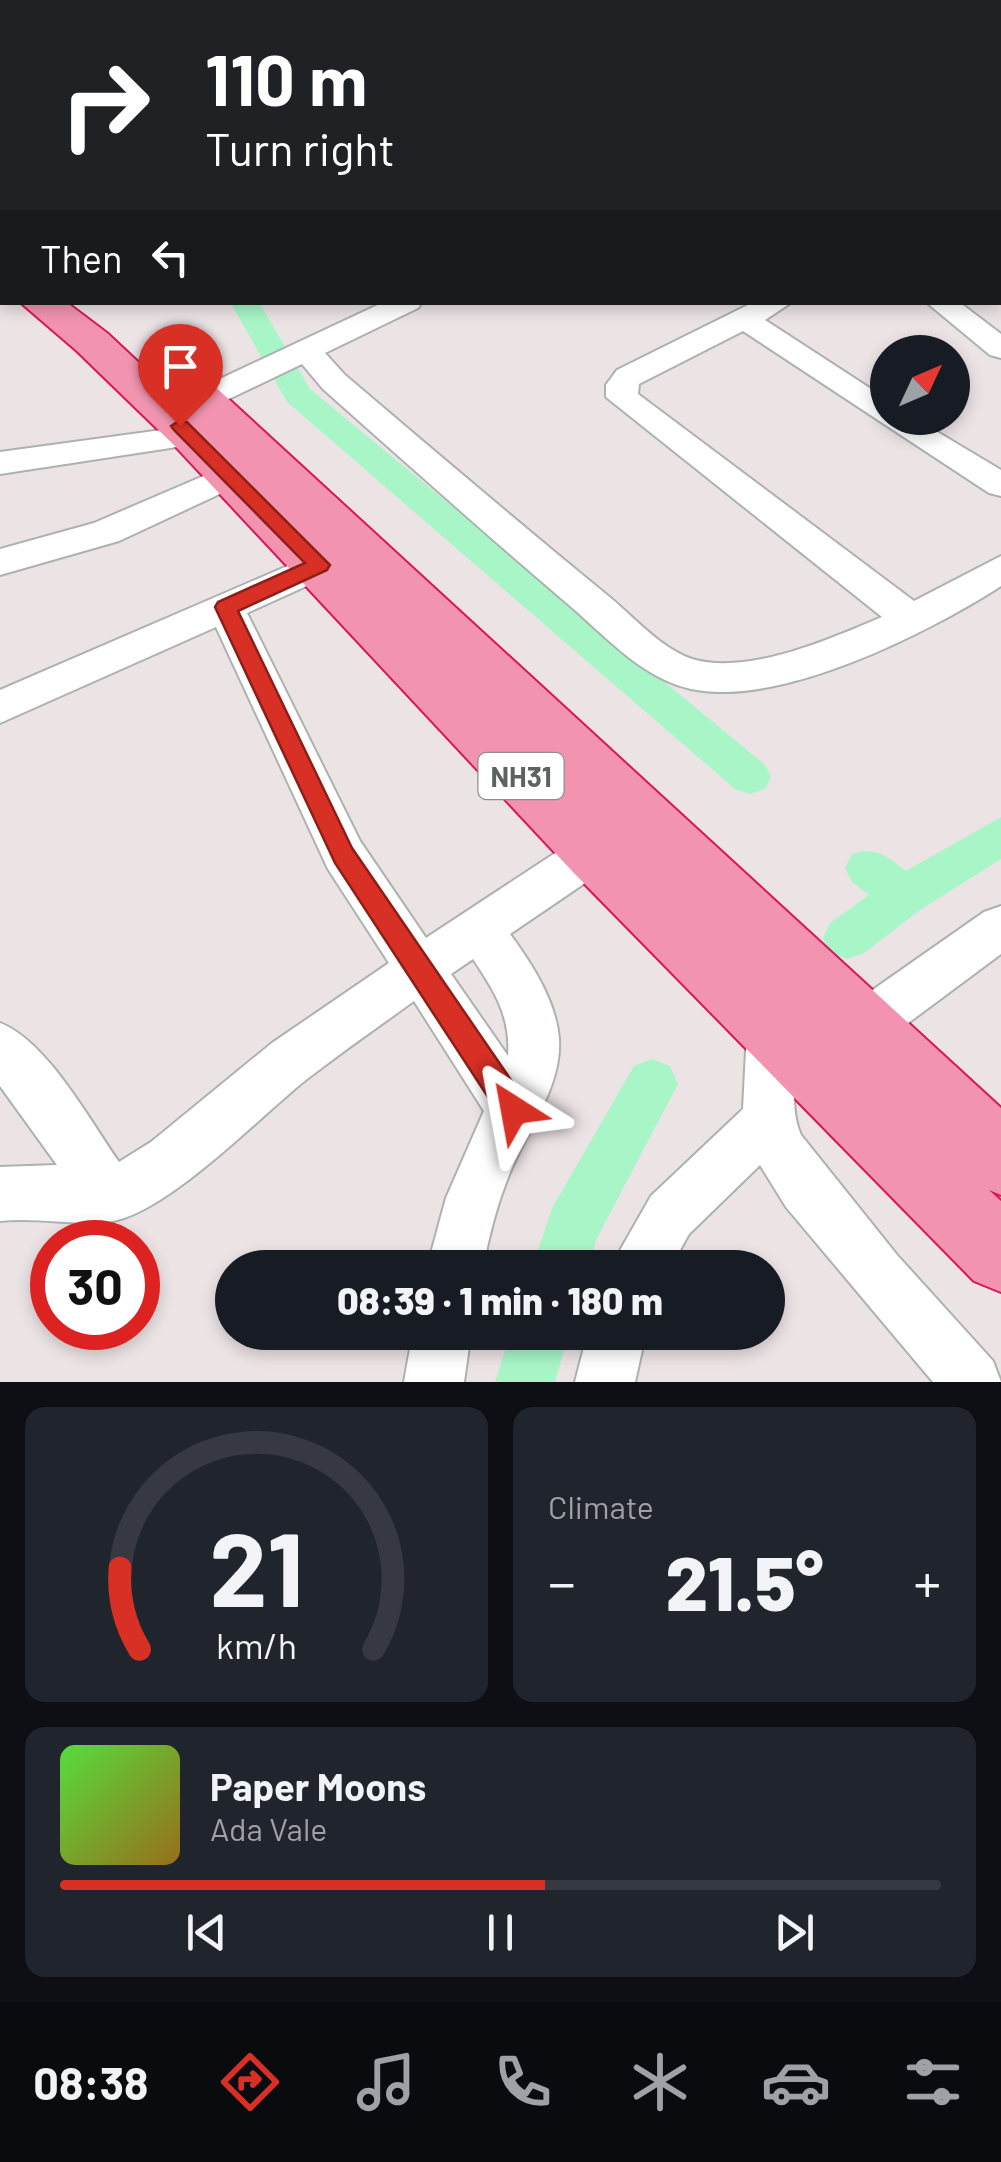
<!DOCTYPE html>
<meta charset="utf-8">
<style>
:root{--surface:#171b24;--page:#20242c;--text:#f1f3f6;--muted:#9ea1a6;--line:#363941;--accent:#d93025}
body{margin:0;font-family:Barlow,sans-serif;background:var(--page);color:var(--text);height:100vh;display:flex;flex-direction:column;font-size:38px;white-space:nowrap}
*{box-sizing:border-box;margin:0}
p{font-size:32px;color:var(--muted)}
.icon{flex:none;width:55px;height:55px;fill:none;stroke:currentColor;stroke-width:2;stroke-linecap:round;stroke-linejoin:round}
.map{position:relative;height:1382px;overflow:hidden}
.panel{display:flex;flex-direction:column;gap:25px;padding:25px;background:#0d0f14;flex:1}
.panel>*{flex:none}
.hud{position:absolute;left:0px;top:0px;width:1002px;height:305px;box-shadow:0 5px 15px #0003;background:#202124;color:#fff;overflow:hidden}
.needle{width:65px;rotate:46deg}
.fabs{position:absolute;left:870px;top:335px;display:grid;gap:20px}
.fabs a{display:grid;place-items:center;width:100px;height:100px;border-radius:50%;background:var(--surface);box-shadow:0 5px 15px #0003;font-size:50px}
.speed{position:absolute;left:30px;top:1220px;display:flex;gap:20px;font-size:50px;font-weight:700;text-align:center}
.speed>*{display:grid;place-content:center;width:130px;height:130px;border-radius:50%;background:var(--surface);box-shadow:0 5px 15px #0003;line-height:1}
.speed .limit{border:15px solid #d22;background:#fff;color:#111}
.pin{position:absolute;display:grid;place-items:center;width:85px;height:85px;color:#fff;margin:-102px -42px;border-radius:50% 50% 50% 0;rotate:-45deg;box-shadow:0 0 10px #0007}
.pin .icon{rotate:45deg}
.me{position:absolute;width:110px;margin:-55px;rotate:326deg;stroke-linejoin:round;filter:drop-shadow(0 0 8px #0008)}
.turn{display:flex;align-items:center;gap:35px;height:210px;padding:0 40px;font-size:45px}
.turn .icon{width:130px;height:130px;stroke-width:2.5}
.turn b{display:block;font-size:70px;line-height:85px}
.then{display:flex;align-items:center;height:95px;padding:0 40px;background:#0003;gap:20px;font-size:38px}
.big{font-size:75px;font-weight:800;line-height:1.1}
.panel .widget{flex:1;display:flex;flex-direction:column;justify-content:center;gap:15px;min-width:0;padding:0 35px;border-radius:20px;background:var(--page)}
.panel .dial{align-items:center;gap:0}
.dial svg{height:260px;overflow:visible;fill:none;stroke:var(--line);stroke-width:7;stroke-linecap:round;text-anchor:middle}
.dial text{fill:var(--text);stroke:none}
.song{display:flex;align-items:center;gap:30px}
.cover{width:120px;height:120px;border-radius:15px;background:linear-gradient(135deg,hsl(110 70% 55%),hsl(40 70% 35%))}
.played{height:10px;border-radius:5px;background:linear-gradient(90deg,var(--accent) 55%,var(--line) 55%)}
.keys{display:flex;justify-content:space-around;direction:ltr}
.heat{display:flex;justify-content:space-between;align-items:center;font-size:55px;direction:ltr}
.panel .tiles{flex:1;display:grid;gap:25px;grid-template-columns:1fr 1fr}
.widget:last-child{grid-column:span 2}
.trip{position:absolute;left:215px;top:1250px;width:570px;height:100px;border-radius:50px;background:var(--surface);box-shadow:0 5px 15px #0003;font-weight:800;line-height:100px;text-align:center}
.menu{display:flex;height:160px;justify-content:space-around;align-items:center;background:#090b0e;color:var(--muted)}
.menu .icon{width:70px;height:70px}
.menu .current{color:var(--accent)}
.menu b{font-size:45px;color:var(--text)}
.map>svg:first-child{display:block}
</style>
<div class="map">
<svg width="1001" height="1382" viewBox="0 0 1001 1382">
<rect width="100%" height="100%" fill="#ece3e5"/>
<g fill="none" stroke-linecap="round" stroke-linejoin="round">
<path fill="#a8f6c8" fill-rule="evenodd" d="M0 76 2 77V92L0 91Z
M230 302H259L310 389 765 765 771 777 765 789 750 794 735 789 287 402Z
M1001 817V859L920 910 864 953 847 959 830 953 823 938 830 923 869 895 852 882 845 868 852 854C876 846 887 856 906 871Z
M652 1059 670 1066 678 1084 597 1238 588 1268H532L552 1208 634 1066Z
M511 1332H569L555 1382H495Z"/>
<defs>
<path id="minor" d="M148 0H171L172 2H150Z
M769 0H796L797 2H771Z
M0 13H2V25H0Z
M1000 52H1001V66H1000Z
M1001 133V148H1000V133Z
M1001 243V260H1000V243Z
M384 302H422L418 308 325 353 345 375C432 449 519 523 607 595 633 616 660 648 692 659 748 676 832 638 882 617L606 397V385L617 370 754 302H792L765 320 888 400V418H914L1001 470V496L989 493 743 331 639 384 638 394 914 601 1001 556V586C928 633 780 708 691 689 640 678 601 631 562 599 481 530 402 459 323 389L302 364 214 406H192L187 399 192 392Z
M926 302H959L1001 334V358L990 355Z
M191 426 203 429 207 436 203 443 0 474V452Z
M229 465 241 468 246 476 241 484 119 541 0 575V549L94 523Z
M320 552 333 556 338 565 333 574 247 613 360 841 426 938 578 838 594 833 610 838 616 852 610 866 510 934C532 964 556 1001 559 1039 562 1086 528 1129 511 1170 498 1201 489 1234 483 1268H427L446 1198 484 1111 414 1001C378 1027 342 1052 307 1079 260 1116 166 1215 108 1222 76 1226 37 1217 0 1221V1167L57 1165 0 1086V1023C47 1041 90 1121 119 1162L151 1142 272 1043 389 963 328 869 216 627 0 723V690ZM473 959C494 990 511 1017 508 1056L451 974Z
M1001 906V954L880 1044 862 1051 844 1044 837 1027 844 1010 984 912Z
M772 1007 790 1014C806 1053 784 1097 801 1135L897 1255 993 1361 1001 1382H933L786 1207 760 1165 689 1234 670 1268H610L651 1196 743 1109 747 1031 754 1014Z
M413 1332H471L464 1382H404Z
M588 1332H646L635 1382H575Z"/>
<path id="highway" d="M0 216 2 217V240H0Z
M0 261 2 262V287L0 286Z
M20 302H66L107 333 184 405 174 392 181 383 196 379 211 383 1001 1108V1195L989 1190 1001 1201V1292L974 1281 572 871 175 446 77 351Z"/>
</defs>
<use href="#minor" stroke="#acb2b0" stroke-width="4"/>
<use href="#highway" stroke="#d91659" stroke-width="4"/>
<use href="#minor" fill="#fff" fill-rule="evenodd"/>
<use href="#highway" fill="#f294af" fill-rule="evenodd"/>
</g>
<path fill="#d93025" stroke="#8d1f18" stroke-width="2.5" d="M180 420 187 422 330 565 327 570 238 611 352 848 524 1099 528 1110 524 1120 514 1124 503 1120 335 863 215 607 218 602 305 563 174 430 171 426Z"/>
<g text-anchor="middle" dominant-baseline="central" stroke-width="8" stroke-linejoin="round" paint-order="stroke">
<rect fill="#fff" stroke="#8c918f" stroke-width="2.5" x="478.5" y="753" width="85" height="46" rx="8"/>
<g font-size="28" font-weight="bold" fill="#5b625f">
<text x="521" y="776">NH31</text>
</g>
</g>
</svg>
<div class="fabs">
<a><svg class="needle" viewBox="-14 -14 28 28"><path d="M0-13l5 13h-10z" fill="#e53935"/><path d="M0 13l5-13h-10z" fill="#9ea1a6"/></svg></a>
</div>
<div class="speed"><div class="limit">30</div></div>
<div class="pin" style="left:180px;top:426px;background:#d93025"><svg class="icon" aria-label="arrive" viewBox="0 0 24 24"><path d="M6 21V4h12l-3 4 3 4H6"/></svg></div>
<svg class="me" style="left:514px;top:1110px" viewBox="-20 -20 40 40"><path d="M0-17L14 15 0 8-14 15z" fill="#d93025" stroke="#fff" stroke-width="4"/></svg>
<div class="trip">08:39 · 1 min · 180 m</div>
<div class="hud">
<div class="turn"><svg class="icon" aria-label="right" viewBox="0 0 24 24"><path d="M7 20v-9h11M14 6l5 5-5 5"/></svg><div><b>110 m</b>Turn right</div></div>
<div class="then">Then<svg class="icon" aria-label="left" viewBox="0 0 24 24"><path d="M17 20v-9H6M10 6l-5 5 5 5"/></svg></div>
</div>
</div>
<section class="panel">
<div class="tiles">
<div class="widget dial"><svg viewBox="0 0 100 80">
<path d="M14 69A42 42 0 1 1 86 69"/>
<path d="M14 69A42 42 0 0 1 8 44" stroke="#d93025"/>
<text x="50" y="56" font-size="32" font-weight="700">21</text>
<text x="50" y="72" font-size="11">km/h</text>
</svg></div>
<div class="widget"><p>Climate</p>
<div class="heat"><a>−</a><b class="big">21.5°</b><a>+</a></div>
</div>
<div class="widget">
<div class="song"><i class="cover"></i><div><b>Paper Moons</b><p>Ada Vale</p></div></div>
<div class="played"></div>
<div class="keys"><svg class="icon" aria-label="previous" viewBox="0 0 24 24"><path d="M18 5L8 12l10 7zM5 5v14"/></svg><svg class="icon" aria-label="pause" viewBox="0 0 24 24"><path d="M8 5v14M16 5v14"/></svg><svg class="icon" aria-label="next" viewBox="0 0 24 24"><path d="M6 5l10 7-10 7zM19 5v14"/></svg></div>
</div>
</div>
</section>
<nav class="menu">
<b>08:38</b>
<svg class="icon current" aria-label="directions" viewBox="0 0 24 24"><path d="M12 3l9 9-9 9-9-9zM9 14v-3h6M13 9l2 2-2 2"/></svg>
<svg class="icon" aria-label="music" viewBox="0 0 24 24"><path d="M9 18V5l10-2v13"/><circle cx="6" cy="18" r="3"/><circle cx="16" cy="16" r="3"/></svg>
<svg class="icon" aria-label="phone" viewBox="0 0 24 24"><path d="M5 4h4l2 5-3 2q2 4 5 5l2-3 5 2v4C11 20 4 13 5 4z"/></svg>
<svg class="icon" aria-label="climate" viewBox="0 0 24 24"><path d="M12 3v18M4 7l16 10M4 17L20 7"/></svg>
<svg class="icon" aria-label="car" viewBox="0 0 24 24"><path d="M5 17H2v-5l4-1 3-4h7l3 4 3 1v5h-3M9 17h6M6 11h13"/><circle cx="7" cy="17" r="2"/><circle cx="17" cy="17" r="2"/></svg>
<svg class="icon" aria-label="filters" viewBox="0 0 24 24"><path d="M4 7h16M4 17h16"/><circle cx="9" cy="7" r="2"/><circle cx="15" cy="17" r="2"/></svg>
</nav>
